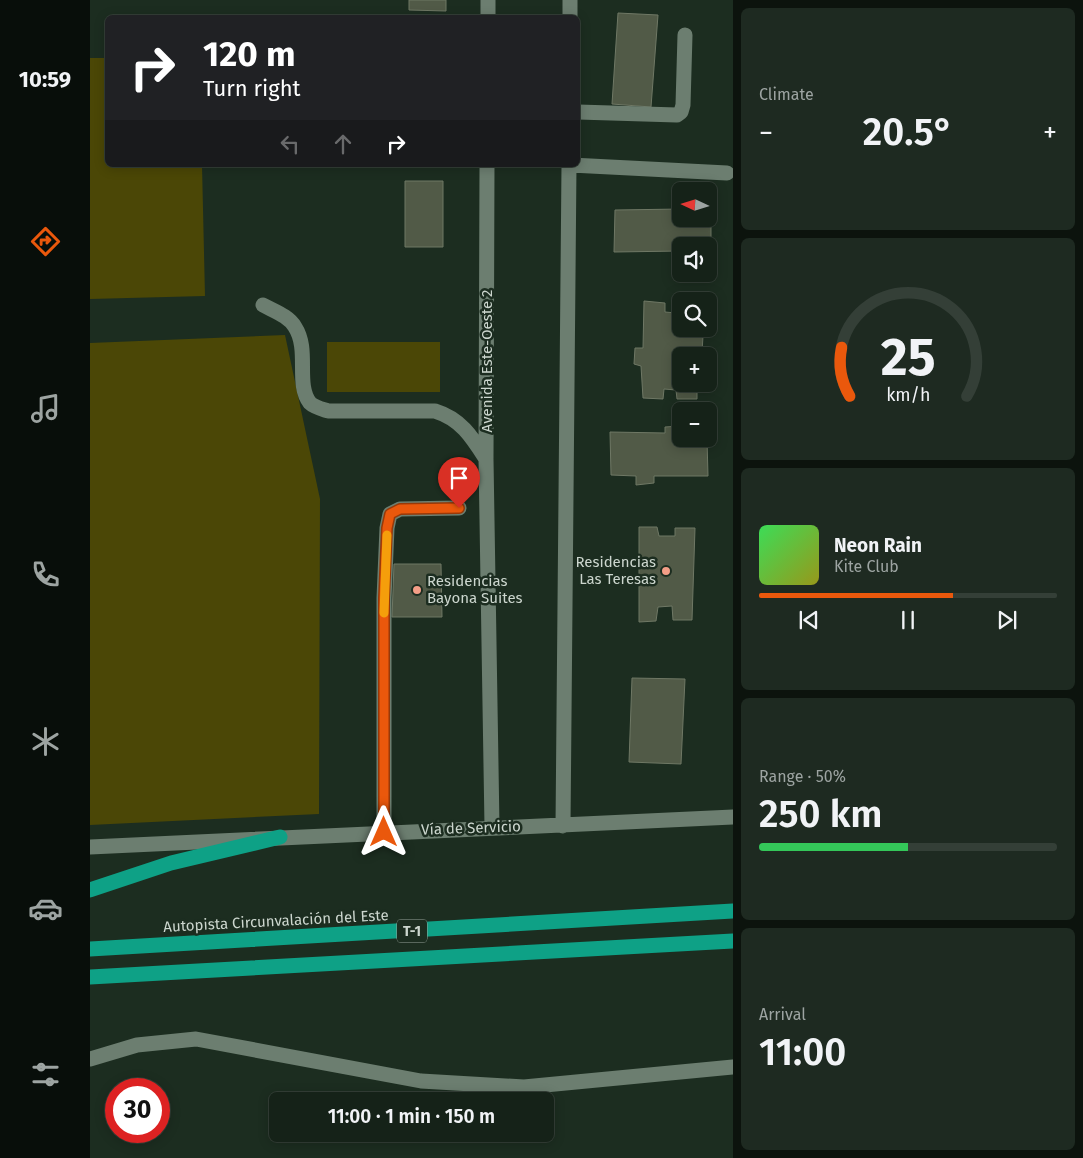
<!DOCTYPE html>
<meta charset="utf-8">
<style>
:root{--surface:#152218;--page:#1e2a21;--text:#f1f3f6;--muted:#9da4a2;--line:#343f37;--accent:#ea580c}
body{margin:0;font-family:"Fira Sans",sans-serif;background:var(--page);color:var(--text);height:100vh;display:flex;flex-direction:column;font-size:19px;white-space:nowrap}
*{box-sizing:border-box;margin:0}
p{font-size:16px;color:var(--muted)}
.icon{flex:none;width:28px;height:28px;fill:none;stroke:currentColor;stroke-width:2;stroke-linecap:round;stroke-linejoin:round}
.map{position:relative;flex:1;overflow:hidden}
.panel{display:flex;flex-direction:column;gap:8px;padding:8px;background:#0c130d;width:350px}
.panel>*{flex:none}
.hud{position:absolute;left:15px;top:15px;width:475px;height:152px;border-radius:8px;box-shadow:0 2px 12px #0003,0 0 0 1px var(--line);background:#202124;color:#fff;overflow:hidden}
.needle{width:32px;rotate:274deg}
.buttons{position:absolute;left:582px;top:182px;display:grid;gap:10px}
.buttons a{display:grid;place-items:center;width:45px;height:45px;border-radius:8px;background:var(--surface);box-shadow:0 2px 12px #0003,0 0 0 1px var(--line);font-size:25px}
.speed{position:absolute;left:15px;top:1078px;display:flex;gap:10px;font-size:25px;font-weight:700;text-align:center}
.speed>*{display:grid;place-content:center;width:65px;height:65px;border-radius:50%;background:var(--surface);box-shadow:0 2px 12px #0003,0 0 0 1px var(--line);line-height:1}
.speed .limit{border:8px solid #d22;background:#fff;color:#111}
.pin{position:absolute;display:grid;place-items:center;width:42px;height:42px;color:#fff;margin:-51px -21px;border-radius:50% 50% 50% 0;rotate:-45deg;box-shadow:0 0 5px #0007}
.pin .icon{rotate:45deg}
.me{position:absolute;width:55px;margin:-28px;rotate:0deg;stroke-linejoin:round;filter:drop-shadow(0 0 4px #0008)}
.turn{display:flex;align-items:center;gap:18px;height:105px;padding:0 15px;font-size:22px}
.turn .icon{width:65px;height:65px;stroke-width:2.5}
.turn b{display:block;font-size:35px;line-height:42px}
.lanes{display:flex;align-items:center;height:48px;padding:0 15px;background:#0003;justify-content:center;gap:25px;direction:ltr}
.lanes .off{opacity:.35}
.big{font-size:38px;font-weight:600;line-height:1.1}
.panel .tile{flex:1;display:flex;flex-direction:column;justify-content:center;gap:8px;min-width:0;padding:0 18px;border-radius:8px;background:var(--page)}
.panel .dial{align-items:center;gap:0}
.dial svg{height:130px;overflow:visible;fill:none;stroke:var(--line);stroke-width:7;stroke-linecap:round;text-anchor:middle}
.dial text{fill:var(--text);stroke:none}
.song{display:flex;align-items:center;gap:15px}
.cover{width:60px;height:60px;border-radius:8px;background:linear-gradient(135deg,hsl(130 70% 55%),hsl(60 70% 35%))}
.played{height:5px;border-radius:2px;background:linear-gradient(90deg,var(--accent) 65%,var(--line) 65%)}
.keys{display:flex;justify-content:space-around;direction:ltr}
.heat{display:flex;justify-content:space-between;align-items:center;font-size:28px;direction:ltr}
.charge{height:8px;border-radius:4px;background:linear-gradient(90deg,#34c759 50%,var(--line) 0)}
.trip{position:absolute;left:179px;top:1092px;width:285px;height:50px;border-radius:8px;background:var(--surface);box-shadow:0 2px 12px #0003,0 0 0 1px var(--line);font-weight:600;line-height:50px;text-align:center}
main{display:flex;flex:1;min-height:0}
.dock{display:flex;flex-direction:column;width:90px;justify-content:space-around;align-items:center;background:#080e0a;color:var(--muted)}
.dock .icon{width:35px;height:35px}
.dock .on{color:var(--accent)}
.dock b{font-size:22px;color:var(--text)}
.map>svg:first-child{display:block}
</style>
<main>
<nav class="dock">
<b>10:59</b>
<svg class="icon on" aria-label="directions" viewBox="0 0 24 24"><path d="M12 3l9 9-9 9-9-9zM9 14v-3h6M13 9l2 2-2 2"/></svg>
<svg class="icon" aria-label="music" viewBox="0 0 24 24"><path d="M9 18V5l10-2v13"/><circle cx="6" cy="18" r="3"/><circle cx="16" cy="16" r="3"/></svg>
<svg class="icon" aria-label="phone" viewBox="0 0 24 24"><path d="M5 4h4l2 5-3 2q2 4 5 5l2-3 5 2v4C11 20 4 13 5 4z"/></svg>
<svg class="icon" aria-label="climate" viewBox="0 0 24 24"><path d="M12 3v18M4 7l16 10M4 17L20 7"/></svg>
<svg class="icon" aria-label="car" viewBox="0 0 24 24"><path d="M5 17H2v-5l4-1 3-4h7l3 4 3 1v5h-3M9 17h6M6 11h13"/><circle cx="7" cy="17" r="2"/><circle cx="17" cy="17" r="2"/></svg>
<svg class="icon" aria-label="filters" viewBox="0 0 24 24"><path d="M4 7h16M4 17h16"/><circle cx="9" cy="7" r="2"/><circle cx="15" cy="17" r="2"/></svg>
</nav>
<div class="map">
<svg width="643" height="1158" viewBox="0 0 643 1158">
<rect width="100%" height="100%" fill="#1c2d20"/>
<path fill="#4b4706" d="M0 58H17L18 165H112L115 296 0 299Z
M195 335 230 499 229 814 0 825V343Z
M237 342H350V392H237Z"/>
<path fill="#515a47" stroke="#6f7865" d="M319 0H356V11L319 10Z
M528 13 568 15 561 107 522 104Z
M315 181H353V247H315Z
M591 209V219H619V209H621V251H619V246H591V251L524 252 525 210Z
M554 301 575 303V312L586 313 587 303H591V329H606V335L613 336 612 352 607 351V356H591V384H607V399H587L586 390 574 389 573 399 553 398 551 366 544 364 545 348H553Z
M590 426 591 439H617L618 476H564V483L546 485V476L521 475 520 432 575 433V427Z
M549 527H567L569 536H585V528H605L602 620H583L582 606 568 607 566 621 549 622Z
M304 564H351L352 617H302Z
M542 678 595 679 591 764 539 762Z"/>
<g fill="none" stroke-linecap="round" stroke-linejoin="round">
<path stroke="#6c7e70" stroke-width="15" d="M398 18V0
M480 18V0
M488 112 587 115 591 112 593 105 595 35
M397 165 396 459 402 827
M481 165 637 173
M173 305C184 311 199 316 205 327 220 350 205 384 220 403 224 407 232 409 238 411H345C371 419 382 437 396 459
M473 826 479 165
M294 832V598L297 528 300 514 310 509 369 508
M0 847 643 817
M0 1059 47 1045 106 1039 331 1081 434 1087 643 1067"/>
<path stroke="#0ea186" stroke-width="15" d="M0 890 81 863 190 837
M0 949 643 911
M0 977 643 941"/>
</g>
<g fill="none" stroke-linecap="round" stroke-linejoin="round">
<defs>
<path id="route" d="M294 832V598L297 528 300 514 310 509 369 508"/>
</defs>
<use href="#route" stroke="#983908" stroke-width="12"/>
<use href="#route" stroke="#ea580c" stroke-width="9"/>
<path stroke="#f59e0b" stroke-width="9" d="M294 613 297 535"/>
</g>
<g fill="#f49e87" stroke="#1c2d20" stroke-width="2">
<circle cx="576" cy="571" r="5"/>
<circle cx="327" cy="590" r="5"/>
</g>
<g text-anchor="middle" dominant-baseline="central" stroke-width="5" stroke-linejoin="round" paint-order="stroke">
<rect fill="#1c2d20" stroke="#97a39a" stroke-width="1" x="307" y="919.5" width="30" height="23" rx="4"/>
<g font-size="14" font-weight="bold" fill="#ccd6ce">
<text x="322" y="931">T-1</text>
</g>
<g font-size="15" fill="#ccd6ce" stroke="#1c2d20">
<text transform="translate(397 361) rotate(-90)">Avenida Este-Oeste 2</text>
<text transform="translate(381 828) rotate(-2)">Vía de Servicio</text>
<text transform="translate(186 921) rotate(-3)">Autopista Circunvalación del Este</text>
</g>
<g font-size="15" fill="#ccd6ce" stroke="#1c2d20" text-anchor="end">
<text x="566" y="562">Residencias<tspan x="566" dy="17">Las Teresas</tspan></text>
<text x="337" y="581" text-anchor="start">Residencias<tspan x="337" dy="17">Bayona Suites</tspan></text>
</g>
</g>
</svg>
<div class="buttons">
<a><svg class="needle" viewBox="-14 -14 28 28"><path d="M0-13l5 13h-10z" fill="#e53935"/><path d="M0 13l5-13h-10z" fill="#9da4a2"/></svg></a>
<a><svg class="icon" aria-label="sound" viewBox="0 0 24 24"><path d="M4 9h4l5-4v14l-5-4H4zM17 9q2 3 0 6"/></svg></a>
<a><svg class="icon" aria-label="search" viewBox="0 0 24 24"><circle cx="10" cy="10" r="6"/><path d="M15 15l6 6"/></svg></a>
<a>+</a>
<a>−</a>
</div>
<div class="speed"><div class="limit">30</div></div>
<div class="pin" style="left:369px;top:508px;background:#d93025"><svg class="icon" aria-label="arrive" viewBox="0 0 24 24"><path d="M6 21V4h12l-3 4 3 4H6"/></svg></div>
<svg class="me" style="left:294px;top:832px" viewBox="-20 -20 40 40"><path d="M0-17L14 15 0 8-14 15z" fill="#ea580c" stroke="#fff" stroke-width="4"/></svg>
<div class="trip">11:00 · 1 min · 150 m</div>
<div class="hud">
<div class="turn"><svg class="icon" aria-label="right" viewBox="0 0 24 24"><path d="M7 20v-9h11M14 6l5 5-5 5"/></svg><div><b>120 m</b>Turn right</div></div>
<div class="lanes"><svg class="icon off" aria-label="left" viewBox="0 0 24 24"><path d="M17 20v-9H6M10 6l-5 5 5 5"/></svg><svg class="icon off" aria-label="ahead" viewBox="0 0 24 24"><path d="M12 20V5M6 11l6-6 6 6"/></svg><svg class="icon" aria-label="right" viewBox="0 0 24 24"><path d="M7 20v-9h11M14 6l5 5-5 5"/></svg></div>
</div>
</div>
<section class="panel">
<div class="tile"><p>Climate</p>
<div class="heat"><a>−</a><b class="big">20.5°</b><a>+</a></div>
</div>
<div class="tile dial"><svg viewBox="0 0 100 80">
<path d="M14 69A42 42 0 1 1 86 69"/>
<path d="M14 69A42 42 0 0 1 9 39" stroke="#ea580c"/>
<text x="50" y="56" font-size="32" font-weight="700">25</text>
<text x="50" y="72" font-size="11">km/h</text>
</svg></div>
<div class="tile">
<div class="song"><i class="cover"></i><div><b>Neon Rain</b><p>Kite Club</p></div></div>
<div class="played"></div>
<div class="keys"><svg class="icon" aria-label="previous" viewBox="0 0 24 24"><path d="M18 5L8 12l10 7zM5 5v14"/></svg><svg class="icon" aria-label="pause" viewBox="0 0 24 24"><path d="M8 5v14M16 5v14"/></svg><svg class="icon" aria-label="next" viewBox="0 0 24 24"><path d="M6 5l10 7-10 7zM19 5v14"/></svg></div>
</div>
<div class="tile"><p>Range · 50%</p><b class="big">250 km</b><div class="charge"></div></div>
<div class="tile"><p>Arrival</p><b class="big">11:00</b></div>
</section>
</main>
